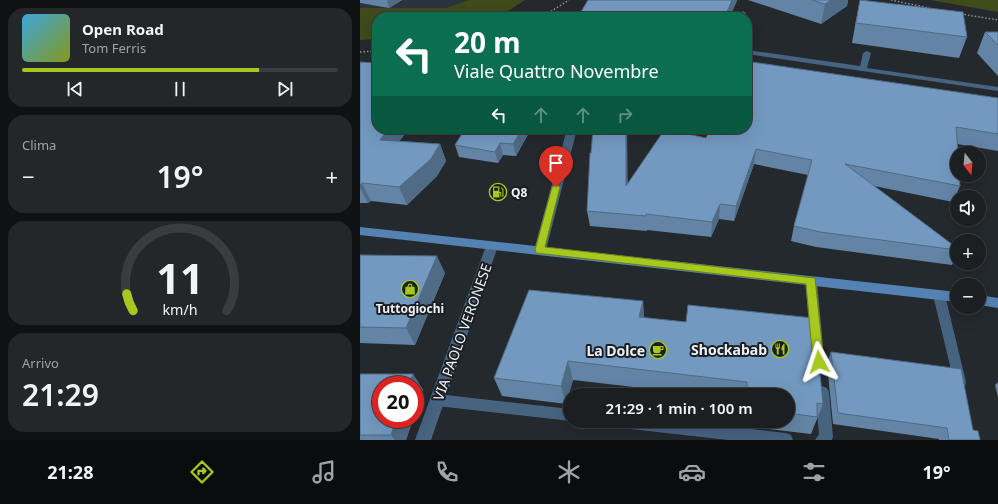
<!DOCTYPE html>
<html lang="it">
<meta charset="utf-8">
<style>
:root{--surface:#1b1f22;--page:#24272a;--text:#f1f3f6;--muted:#a0a2a5;--line:#393d40;--accent:#a7c81f}
body{margin:0;font-family:"Noto Sans",sans-serif;background:var(--page);color:var(--text);height:100vh;display:flex;flex-direction:column;font-size:15px;white-space:nowrap}
*{box-sizing:border-box;margin:0}
p{font-size:13px;color:var(--muted)}
.icon{flex:none;width:22px;height:22px;fill:none;stroke:currentColor;stroke-width:2;stroke-linecap:round;stroke-linejoin:round}
.map{position:relative;flex:1;overflow:hidden}
.panel{display:flex;flex-direction:column;gap:8px;padding:8px;background:#0f1113;width:360px}
.panel>*{flex:none}
.banner{position:absolute;left:12px;top:12px;width:380px;height:122px;border-radius:16px;box-shadow:0 4px 16px #0002,0 0 0 1px var(--line);background:#0b6e4f;color:#fff;overflow:hidden}
.needle{width:26px;rotate:164deg}
.fabs{position:absolute;left:590px;top:146px;display:grid;gap:8px}
.fabs a{display:grid;place-items:center;width:36px;height:36px;border-radius:50%;background:var(--surface);box-shadow:0 4px 16px #0002,0 0 0 1px var(--line);font-size:20px}
.speed{position:absolute;left:12px;top:376px;display:flex;gap:8px;font-size:20px;font-weight:700;text-align:center}
.speed>*{display:grid;place-content:center;width:52px;height:52px;border-radius:50%;background:var(--surface);box-shadow:0 4px 16px #0002,0 0 0 1px var(--line);line-height:1}
.speed .limit{border:6px solid #d22;background:#fff;color:#111}
.pin{position:absolute;display:grid;place-items:center;width:34px;height:34px;color:#fff;margin:-41px -17px;border-radius:50% 50% 50% 0;rotate:-45deg;box-shadow:0 0 4px #0007}
.pin .icon{rotate:45deg}
.me{position:absolute;width:44px;margin:-22px;rotate:355deg;stroke-linejoin:round;filter:drop-shadow(0 0 3px #0008)}
.turn{display:flex;align-items:center;gap:14px;height:84px;padding:0 16px;font-size:18px}
.turn .icon{width:52px;height:52px;stroke-width:2.5}
.turn b{display:block;font-size:28px;line-height:34px}
.lanes{display:flex;align-items:center;height:38px;padding:0 16px;background:#0003;justify-content:center;gap:20px;direction:ltr}
.lanes .off{opacity:.35}
.big{font-size:30px;font-weight:600;line-height:1.1}
.panel .tile{flex:1;display:flex;flex-direction:column;justify-content:center;gap:6px;min-width:0;padding:0 14px;border-radius:16px;background:var(--page)}
.panel .dial{align-items:center;gap:0}
.dial svg{height:104px;overflow:visible;fill:none;stroke:var(--line);stroke-width:7;stroke-linecap:round;text-anchor:middle}
.dial text{fill:var(--text);stroke:none}
.song{display:flex;align-items:center;gap:12px}
.cover{width:48px;height:48px;border-radius:6px;background:linear-gradient(135deg,hsl(200 70% 55%),hsl(70 70% 35%))}
.played{height:4px;border-radius:2px;background:linear-gradient(90deg,var(--accent) 75%,var(--line) 75%)}
.keys{display:flex;justify-content:space-around;direction:ltr}
.heat{display:flex;justify-content:space-between;align-items:center;font-size:22px;direction:ltr}
.trip{position:absolute;left:203px;top:388px;width:232px;height:40px;border-radius:20px;background:var(--surface);box-shadow:0 4px 16px #0002,0 0 0 1px var(--line);font-weight:600;line-height:40px;text-align:center}
.dock{display:flex;height:64px;justify-content:space-around;align-items:center;background:#0b0c0e;color:var(--muted)}
.dock .icon{width:28px;height:28px}
.dock .on{color:var(--accent)}
.dock b{font-size:18px;color:var(--text)}
main{display:flex;flex:1;min-height:0}
.map>svg:first-child{display:block}
</style>
<main>
<section class="panel">
<div class="tile">
<div class="song"><i class="cover"></i><div><b>Open Road</b><p>Tom Ferris</p></div></div>
<div class="played"></div>
<div class="keys"><svg class="icon" aria-label="previous" viewBox="0 0 24 24"><path d="M18 5L8 12l10 7zM5 5v14"/></svg><svg class="icon" aria-label="pause" viewBox="0 0 24 24"><path d="M8 5v14M16 5v14"/></svg><svg class="icon" aria-label="next" viewBox="0 0 24 24"><path d="M6 5l10 7-10 7zM19 5v14"/></svg></div>
</div>
<div class="tile"><p>Clima</p>
<div class="heat"><a>−</a><b class="big">19°</b><a>+</a></div>
</div>
<div class="tile dial"><svg viewBox="0 0 100 80">
<path d="M14 69A42 42 0 1 1 86 69"/>
<path d="M14 69A42 42 0 0 1 9 56" stroke="#a7c81f"/>
<text x="50" y="56" font-size="32" font-weight="700">11</text>
<text x="50" y="72" font-size="11">km/h</text>
</svg></div>
<div class="tile"><p>Arrivo</p><b class="big">21:29</b></div>
</section>
<div class="map">
<svg width="638" height="440" viewBox="0 0 638 440">
<rect width="100%" height="100%" fill="#24292e"/>
<path fill="#2b343e" d="M0 0H109L86 8 47 9 0 8Z"/>
<path fill="#3f4b1b" d="M109 0H165L139 17H17V39L0 40V8H86Z
M570 0H638V12Z"/>
<g fill="none" stroke-linecap="round" stroke-linejoin="round">
<path stroke="#8e9297" stroke-width="1.5" stroke-dasharray="1.5 2" stroke-linecap="butt" d="M531 0 569 8
M601 14 638 20
M182 17 209 0
M0 52 17 51"/>
<path fill="#466380" fill-rule="evenodd" d="M383 11 386 13V17H380V13Z
M387 50 500 66 503 53 507 51 511 53 507 68 638 87V91L387 54Z
M451 277 455 278 457 281 465 368 463 372 459 374 455 372 453 368 445 281 447 278Z
M579 290 583 292 585 295 606 382 605 386 600 388 595 386 594 382 573 295 575 292Z
M462 386 467 388 469 392 473 437 472 440H455L459 434 455 392 457 388Z
M77 394 210 409 211 421 77 406 72 404 70 400 72 396Z
M255 421H319L426 433 431 435 433 440H368L262 428 257 426Z"/>
<path fill="#466380" fill-rule="evenodd" d="M207 129H217L186 250 184 253H176L174 250Z
M132 242 136 243 138 246 71 440H55L126 246 128 243Z"/>
<path fill="#5483b3" fill-rule="evenodd" d="M0 227 597 292V302L0 235Z
M619 295 638 298V308L619 305Z"/>
</g>
<path fill="#6384a5" d="M0 0H42L29 8 0 3Z
M388 0H488L487 6 461 24Z
M500 0 607 37 599 58 492 43 496 20Z
M625 32H638V76L617 53Z
M0 62 39 141 80 144 86 161 77 176 47 205 11 201 8 203H0Z
M638 98V151L597 144 600 186 593 202 514 186 597 248V256L592 265 456 247 431 241 434 226 448 175 394 164 374 221 359 219 351 237 287 230V231L230 226 227 211 233 129H267V184L346 138Z
M105 129H171L156 156 143 155 138 163 99 157 95 145Z
M0 255 85 273 55 345 0 343Z
M283 301 284 318 454 342 463 404 451 434 383 426V421H428V395H343L213 380 206 404 142 396 134 378Z
M471 352 613 430 620 440H579V439L473 424 467 364Z
M0 374H53L63 390 55 413V385H21V419H53L46 440H0Z
M638 382V397L635 385Z"/>
<path fill="#506b86" d="M27 0H42L29 8Z
M372 0H377V1L370 17H365Z
M471 0H488L487 6 461 24 465 4Z
M28 129H49L28 156 20 140Z
M162 129H171L156 156 153 144Z
M266 129H267L268 201 266 186Z
M140 143 143 155 138 163 135 152Z
M80 144 86 161 77 176 47 205 39 187Z
M396 149 394 164 374 221 376 206Z
M2 183 11 201 8 203 0 188V185Z
M360 204 359 219 351 237 352 222Z
M77 256 85 273 55 345 46 328Z
M283 301 284 320 279 317Z
M208 361 213 380 206 404 201 386Z
M53 374 63 390 55 413V385H49Z
M36 419H53L46 440H35L31 435Z"/>
<path fill="#7399c0" stroke="#506b86" d="M228 0H372L365 17H324L316 16V17H218Z
M452 0H471L465 4Z
M500 0 603 12 607 37 496 23Z
M625 32H638V45Z
M0 62 17 63V129H28L20 140 80 144 71 159 39 187 2 183 0 185Z
M392 62 638 98V134L596 127 598 153H597V175H599L600 186 485 164 597 248V250L460 232 434 226 452 160 396 149 376 206 360 204 352 222 286 214V216L227 211 230 153H231L233 129H266V186L305 129 346 138 350 129H387V75Z
M105 129H162L153 144 140 143 135 152 95 145Z
M0 255 77 256 46 328 0 327Z
M169 290 283 301 279 317 326 322 328 305 453 318 454 342 457 343 463 404 457 403V417L428 413V395H387V382L208 361 201 386 134 378Z
M471 352 601 369 613 430 618 431 620 440H589L587 428 478 413Z
M0 374H53L49 385H21V419H36L31 435H0Z"/>
<path fill="#a7c81f" stroke="#6d8214" d="M196 184 200 187 185 247 455 278 464 362 463 366 459 367 455 366 453 362 446 284 176 253 175 250 192 187Z"/>
<defs>
<symbol id="fuel-ring" viewBox="-11 -11 22 22"><circle r="9.5" fill="#1a1f24" stroke="#a7c81f" stroke-width="1.5"/><path d="M-5.5-6h7V0h2V4h1.3V-2.5L3-4.5l.8-.8L6-3V5H2.5V1h-1V6h-7ZM-4.2-4.7v3.2H.2V-4.7Z" fill="#a7c81f"/></symbol>
<symbol id="shop-ring" viewBox="-11 -11 22 22"><circle r="9.5" fill="#1a1f24" stroke="#a7c81f" stroke-width="1.5"/><path d="M-5-2.5h2.3a2.7 3.5 0 0 1 5.4 0H5L5.5 6h-11ZM-1.5-2.5h3a1.5 2.3 0 0 0-3 0Z" fill="#a7c81f"/></symbol>
<symbol id="restaurant-ring" viewBox="-11 -11 22 22"><circle r="9.5" fill="#1a1f24" stroke="#a7c81f" stroke-width="1.5"/><path d="M-5-6h1v4h1v-4h1v4h1v-4h1v5L-1.5 .5V6h-2V.5L-5-1ZM5-6V6H3V1.5H1.5Q1.5-4 5-6Z" fill="#a7c81f"/></symbol>
<symbol id="cafe-ring" viewBox="-11 -11 22 22"><circle r="9.5" fill="#1a1f24" stroke="#a7c81f" stroke-width="1.5"/><path d="M-5.5-4.5H6V0H3Q3 3.5 0 3.5H-2.5Q-5.5 3.5-5.5 0ZM3-3.2v2h1.7v-2ZM-6 4.5H4V6H-6Z" fill="#a7c81f"/></symbol>
</defs>
<g fill-rule="evenodd">
<use href="#fuel-ring" x="128" y="182" width="20" height="20"/>
<use href="#shop-ring" x="40" y="279" width="20" height="20"/>
<use href="#restaurant-ring" x="410" y="339" width="20" height="20"/>
<use href="#cafe-ring" x="288" y="340" width="20" height="20"/>
</g>
<g text-anchor="middle" dominant-baseline="central" stroke-width="4" stroke-linejoin="round" paint-order="stroke">
<g font-size="12" font-weight="bold" fill="#eef1f5" stroke="#1a1f24" text-anchor="start">
<text x="151" y="192">Q8</text>
<text x="50" y="308" text-anchor="middle">Tuttogiochi</text>
</g>
<g font-size="14" fill="#eef1f5" stroke="#1a1f24">
<text transform="translate(102 332) rotate(-70)">VIA PAOLO VERONESE</text>
</g>
<g font-size="14" font-weight="bold" fill="#eef1f5" stroke="#1a1f24" text-anchor="end">
<text x="407" y="349">Shockabab</text>
<text x="285" y="350">La Dolce</text>
</g>
</g>
</svg>
<div class="fabs">
<a><svg class="needle" viewBox="-14 -14 28 28"><path d="M0-13l5 13h-10z" fill="#e53935"/><path d="M0 13l5-13h-10z" fill="#a0a2a5"/></svg></a>
<a><svg class="icon" aria-label="sound" viewBox="0 0 24 24"><path d="M4 9h4l5-4v14l-5-4H4zM17 9q2 3 0 6"/></svg></a>
<a>+</a>
<a>−</a>
</div>
<div class="speed"><div class="limit">20</div></div>
<div class="pin" style="left:196px;top:187px;background:#d93025"><svg class="icon" aria-label="arrive" viewBox="0 0 24 24"><path d="M6 21V4h12l-3 4 3 4H6"/></svg></div>
<svg class="me" style="left:459px;top:362px" viewBox="-20 -20 40 40"><path d="M0-17L14 15 0 8-14 15z" fill="#a7c81f" stroke="#fff" stroke-width="4"/></svg>
<div class="trip">21:29 · 1 min · 100 m</div>
<div class="banner">
<div class="turn"><svg class="icon" aria-label="left" viewBox="0 0 24 24"><path d="M17 20v-9H6M10 6l-5 5 5 5"/></svg><div><b>20 m</b>Viale Quattro Novembre</div></div>
<div class="lanes"><svg class="icon" aria-label="left" viewBox="0 0 24 24"><path d="M17 20v-9H6M10 6l-5 5 5 5"/></svg><svg class="icon off" aria-label="ahead" viewBox="0 0 24 24"><path d="M12 20V5M6 11l6-6 6 6"/></svg><svg class="icon off" aria-label="ahead" viewBox="0 0 24 24"><path d="M12 20V5M6 11l6-6 6 6"/></svg><svg class="icon off" aria-label="right" viewBox="0 0 24 24"><path d="M7 20v-9h11M14 6l5 5-5 5"/></svg></div>
</div>
</div>
</main>
<nav class="dock">
<b>21:28</b>
<svg class="icon on" aria-label="directions" viewBox="0 0 24 24"><path d="M12 3l9 9-9 9-9-9zM9 14v-3h6M13 9l2 2-2 2"/></svg>
<svg class="icon" aria-label="music" viewBox="0 0 24 24"><path d="M9 18V5l10-2v13"/><circle cx="6" cy="18" r="3"/><circle cx="16" cy="16" r="3"/></svg>
<svg class="icon" aria-label="phone" viewBox="0 0 24 24"><path d="M5 4h4l2 5-3 2q2 4 5 5l2-3 5 2v4C11 20 4 13 5 4z"/></svg>
<svg class="icon" aria-label="climate" viewBox="0 0 24 24"><path d="M12 3v18M4 7l16 10M4 17L20 7"/></svg>
<svg class="icon" aria-label="car" viewBox="0 0 24 24"><path d="M5 17H2v-5l4-1 3-4h7l3 4 3 1v5h-3M9 17h6M6 11h13"/><circle cx="7" cy="17" r="2"/><circle cx="17" cy="17" r="2"/></svg>
<svg class="icon" aria-label="filters" viewBox="0 0 24 24"><path d="M4 7h16M4 17h16"/><circle cx="9" cy="7" r="2"/><circle cx="15" cy="17" r="2"/></svg>
<b>19°</b>
</nav>
